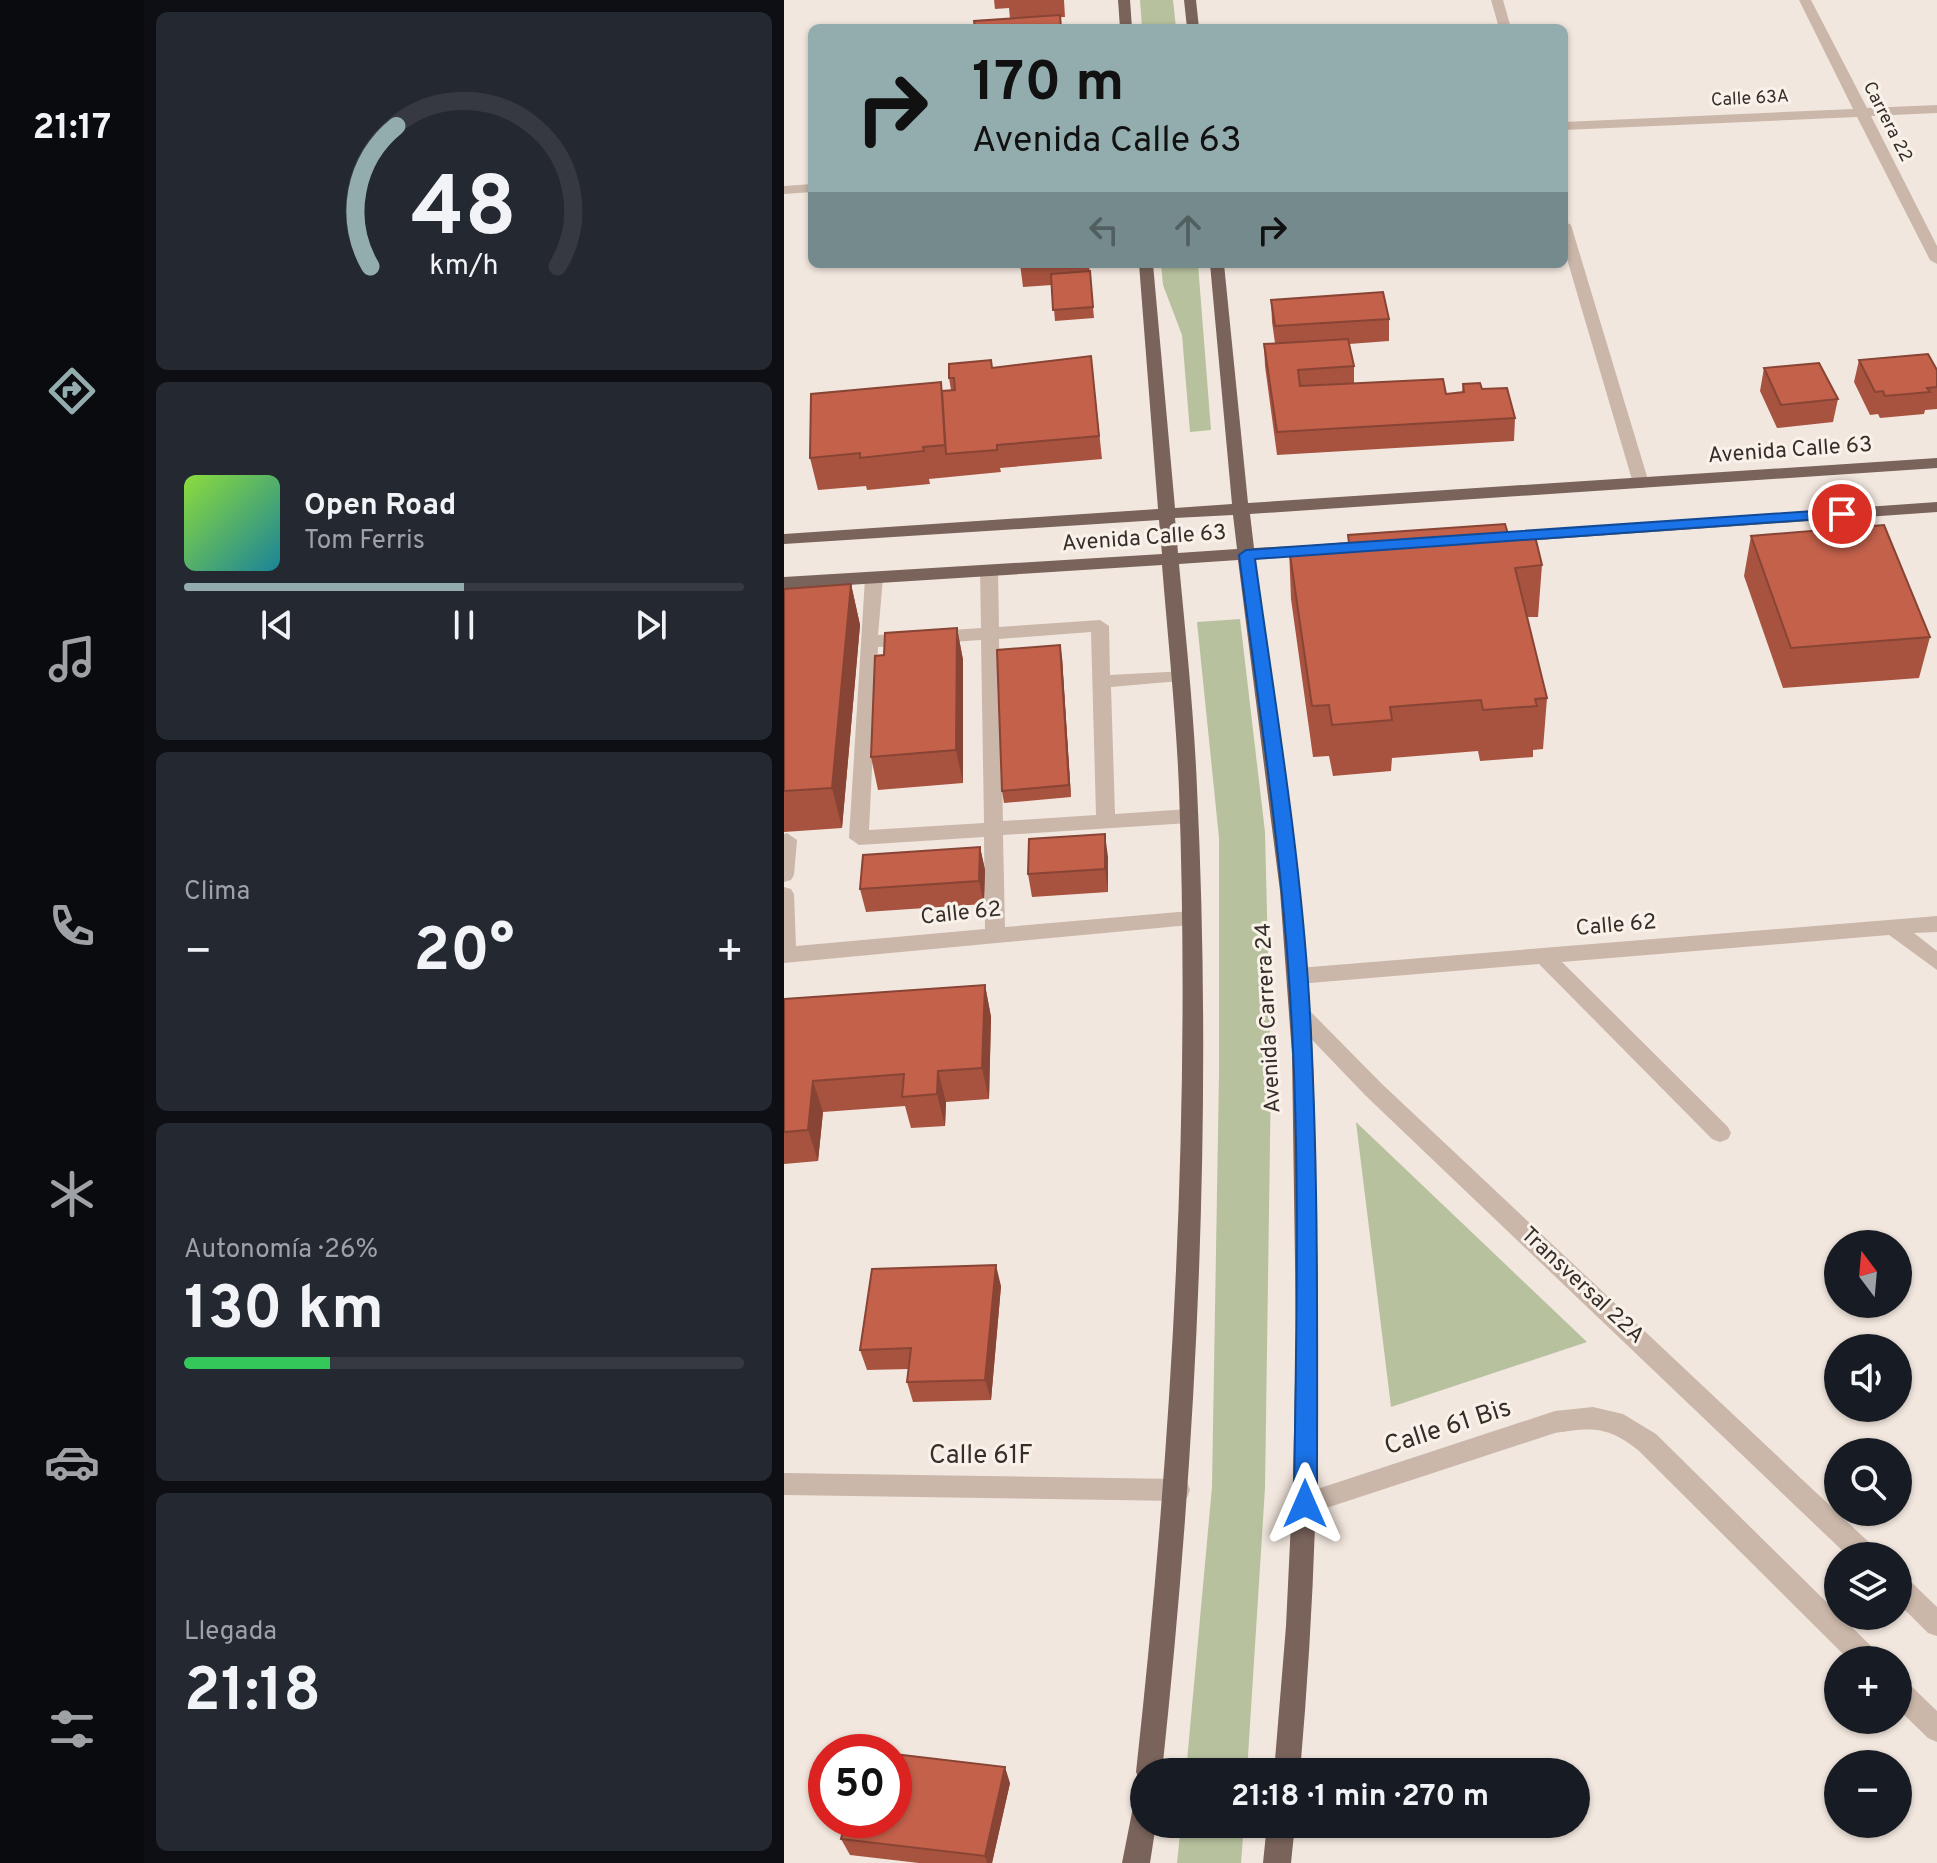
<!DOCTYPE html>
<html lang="es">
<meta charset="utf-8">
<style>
:root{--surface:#171b24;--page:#242831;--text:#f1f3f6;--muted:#9ea1a6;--line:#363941;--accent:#93adaf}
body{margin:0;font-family:Overpass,sans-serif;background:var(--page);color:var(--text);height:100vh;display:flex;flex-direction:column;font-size:30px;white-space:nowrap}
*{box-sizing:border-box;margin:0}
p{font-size:26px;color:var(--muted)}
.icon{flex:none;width:44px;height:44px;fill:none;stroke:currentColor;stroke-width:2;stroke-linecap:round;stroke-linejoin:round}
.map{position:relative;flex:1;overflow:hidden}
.sheet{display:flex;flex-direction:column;gap:12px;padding:12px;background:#0d0f14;width:640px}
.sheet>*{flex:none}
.hud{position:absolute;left:24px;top:24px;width:760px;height:244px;border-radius:12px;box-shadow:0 2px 6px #0004;background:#93adaf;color:#111;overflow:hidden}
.needle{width:52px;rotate:344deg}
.buttons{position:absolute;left:1040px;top:1230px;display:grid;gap:16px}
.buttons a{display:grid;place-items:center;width:88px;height:88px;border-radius:50%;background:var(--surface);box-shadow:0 2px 6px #0004;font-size:40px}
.speed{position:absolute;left:24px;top:1734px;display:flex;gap:16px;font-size:40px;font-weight:700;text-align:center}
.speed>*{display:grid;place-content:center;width:104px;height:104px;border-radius:50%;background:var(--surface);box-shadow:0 2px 6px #0004;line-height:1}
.speed .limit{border:12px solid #d22;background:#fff;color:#111}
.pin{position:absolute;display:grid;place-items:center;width:68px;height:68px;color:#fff;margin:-34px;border:4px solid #fff;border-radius:50%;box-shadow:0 2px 8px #0007}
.me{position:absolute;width:88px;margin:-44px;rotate:0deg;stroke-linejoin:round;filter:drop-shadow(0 0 6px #0008)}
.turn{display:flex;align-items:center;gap:28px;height:168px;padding:0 32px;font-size:36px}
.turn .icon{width:104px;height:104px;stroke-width:2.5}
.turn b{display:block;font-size:56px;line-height:68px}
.lanes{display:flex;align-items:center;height:76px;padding:0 32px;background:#0003;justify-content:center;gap:40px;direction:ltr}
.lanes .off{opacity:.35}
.big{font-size:60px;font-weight:700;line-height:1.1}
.sheet .tile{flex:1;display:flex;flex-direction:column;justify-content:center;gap:12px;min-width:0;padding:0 28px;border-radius:12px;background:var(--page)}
.sheet .dial{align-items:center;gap:0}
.dial svg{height:208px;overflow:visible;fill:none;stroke:var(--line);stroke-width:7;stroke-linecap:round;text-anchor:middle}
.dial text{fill:var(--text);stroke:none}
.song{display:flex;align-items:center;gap:24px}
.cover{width:96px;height:96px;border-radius:12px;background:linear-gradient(135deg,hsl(90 70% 55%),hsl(190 70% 35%))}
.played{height:8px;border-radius:4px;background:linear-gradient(90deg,var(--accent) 50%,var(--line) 50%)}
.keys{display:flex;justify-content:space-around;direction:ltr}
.heat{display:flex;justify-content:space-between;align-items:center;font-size:44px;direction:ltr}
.charge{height:12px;border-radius:6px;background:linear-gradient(90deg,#34c759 26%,var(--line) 0)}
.trip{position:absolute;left:346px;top:1758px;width:460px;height:80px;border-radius:40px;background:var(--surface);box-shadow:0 2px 6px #0004;font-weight:700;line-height:80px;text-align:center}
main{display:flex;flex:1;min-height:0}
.menu{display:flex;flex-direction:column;width:144px;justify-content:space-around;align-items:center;background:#090b0e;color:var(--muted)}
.menu .icon{width:56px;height:56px}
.menu .active{color:var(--accent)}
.menu b{font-size:36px;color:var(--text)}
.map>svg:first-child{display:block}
</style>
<main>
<nav class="menu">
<b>21:17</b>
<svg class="icon active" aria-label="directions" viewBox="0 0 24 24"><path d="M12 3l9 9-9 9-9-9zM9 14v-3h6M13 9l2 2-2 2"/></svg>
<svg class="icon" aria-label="music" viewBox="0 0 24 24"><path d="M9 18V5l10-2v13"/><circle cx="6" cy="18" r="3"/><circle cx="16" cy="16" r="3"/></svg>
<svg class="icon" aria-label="phone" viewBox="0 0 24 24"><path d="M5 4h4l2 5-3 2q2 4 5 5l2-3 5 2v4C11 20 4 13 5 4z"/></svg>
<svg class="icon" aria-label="climate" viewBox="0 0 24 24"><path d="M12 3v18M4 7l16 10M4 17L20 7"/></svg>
<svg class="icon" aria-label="car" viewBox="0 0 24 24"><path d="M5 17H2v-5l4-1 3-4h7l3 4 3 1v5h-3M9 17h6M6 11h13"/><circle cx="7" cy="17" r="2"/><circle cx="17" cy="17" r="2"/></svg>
<svg class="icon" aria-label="filters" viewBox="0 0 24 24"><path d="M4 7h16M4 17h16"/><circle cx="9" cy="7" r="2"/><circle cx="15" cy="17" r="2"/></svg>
</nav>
<section class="sheet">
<div class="tile dial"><svg viewBox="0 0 100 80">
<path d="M14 69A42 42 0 1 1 86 69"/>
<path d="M14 69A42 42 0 0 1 24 15" stroke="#93adaf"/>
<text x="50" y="56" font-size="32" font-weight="700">48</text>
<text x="50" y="72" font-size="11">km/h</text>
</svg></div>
<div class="tile">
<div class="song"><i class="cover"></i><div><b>Open Road</b><p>Tom Ferris</p></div></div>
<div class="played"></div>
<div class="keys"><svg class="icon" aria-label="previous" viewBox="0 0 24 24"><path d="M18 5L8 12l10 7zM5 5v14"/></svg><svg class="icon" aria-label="pause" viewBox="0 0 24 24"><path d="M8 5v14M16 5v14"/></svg><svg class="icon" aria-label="next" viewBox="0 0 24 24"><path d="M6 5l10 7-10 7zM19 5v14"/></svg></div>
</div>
<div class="tile"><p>Clima</p>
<div class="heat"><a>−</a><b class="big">20°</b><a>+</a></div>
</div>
<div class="tile"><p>Autonomía · 26%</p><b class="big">130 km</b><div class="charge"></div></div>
<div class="tile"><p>Llegada</p><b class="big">21:18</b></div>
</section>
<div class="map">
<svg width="1153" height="1863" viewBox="0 0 1153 1863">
<rect width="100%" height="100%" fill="#f2e7de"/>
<path fill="#b7c19e" d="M356 0H389L392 28H358Z
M377 264H414L427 430 406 432 398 335 379 285Z
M456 619 481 832 487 1073 481 1488 463 1772H402L428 1487 435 1074V838L413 622Z
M572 1122 803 1342 607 1407Z
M397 1824H460L457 1863H393Z"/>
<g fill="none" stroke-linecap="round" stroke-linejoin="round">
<path fill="#cab7aa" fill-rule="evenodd" d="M707 0H719L727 28H715Z
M1015 0H1027L1083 108 1153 105V113L1087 116 1153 246V264L1146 260 1073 117 780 130V122L1069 109Z
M28 184V192L0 194V186Z
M780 221 787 225 865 483 863 487 857 488 849 483 780 249Z
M205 565 214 571 215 627 316 620 325 626 326 675 402 671 405 675 396 681 327 687 331 814 405 809 415 816 405 823 219 835 221 927 406 911 413 913 416 918 413 923 406 925 0 963V887L7 889 10 894 12 946 201 929 200 837 75 845 65 838 81 578 90 572 99 578 94 635 197 628 196 571ZM307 632 312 815 219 821 215 639ZM197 640 200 823 85 830 94 647Z
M3 833 13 840 10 875 7 880 0 882V834Z
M1153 916V932L1130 933 1153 951V970L1105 935 778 962 944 1127 947 1133 944 1139 936 1142 928 1139 755 964 514 984 507 982 504 976 507 970 514 968Z
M516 1006 523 1008 598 1084 1091 1548 1094 1556H1064L582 1096 509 1020 506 1014 509 1008Z
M809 1407 839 1414 872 1434 1092 1651 1096 1660H1065L854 1450C824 1426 808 1427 771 1433L521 1515 512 1512 509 1504 512 1496 521 1493 771 1411Z
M0 1473 394 1479 403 1482 406 1490 403 1498 394 1501 0 1495Z
M1114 1574 1123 1578 1153 1607V1636L1144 1633 1114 1603Z
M1114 1678 1123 1682 1153 1711V1742L1144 1738 1114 1709Z"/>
<path fill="#79635b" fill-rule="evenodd" d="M334 0H346L348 28H336Z
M400 0H412L415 28H403Z
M355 264H369L391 508 448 504 426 264H440L464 503 1153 458V468L466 514 470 548 531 545 539 550 531 555 471 559C489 699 513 837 524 978 530 1051 531 1124 532 1198 537 1390 533 1581 516 1772H490L502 1626 509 1480 512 1333 508 1054 496 891 454 560 395 564C402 639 410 713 413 788 429 1116 413 1446 378 1772H360V1783L356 1781 352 1772C388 1446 407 1117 395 789 392 714 384 640 378 565L0 589V577L378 554 375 520 0 544V534L374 509ZM449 515 453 549 394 553 391 518Z
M1153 502V512L726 542 718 537 726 532Z
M360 1798V1824H372L366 1863H338L350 1802Z
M483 1824H511L507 1863H479Z"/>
</g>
<path fill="#a85340" d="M210 0H280L281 17 226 19 225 8 211 9Z
M236 264H305L310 318 271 321 268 285 239 287Z
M487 300 605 319V341L565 344 570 366V384L662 394 678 392 679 384 698 389 731 418 730 441 493 455 481 366 480 344 491 343 488 322Z
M307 356 318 459 216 468 217 472 145 479 146 484 83 490 82 486 34 490 26 458 157 382 158 391 167 390 165 378 208 368Z
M1075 360 1153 370V409L1141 410 1140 414 1096 418 1094 414 1086 415 1070 382Z
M980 368 1054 399 1049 422 993 428 976 391Z
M724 534 758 565 754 617H743L763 698 759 749 749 750V757L696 761 694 751 608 758 607 771 549 776 545 756 529 757 507 599 505 548 564 543V535Z
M967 536 1146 637 1135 678 999 688 960 576Z
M67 584 76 625 58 828 0 832V589Z
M173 628 179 660V783L94 790 87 757 100 655Z
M278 657 287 797 220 803 218 791Z
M196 847 201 870 200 904 82 912 76 889Z
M324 857V892L248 897 244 874Z
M201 985 207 1017 205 1099 162 1102 161 1126 127 1128 121 1106 39 1112 34 1161 0 1164V999Z
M217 1286 207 1400 129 1402 123 1382 125 1369 83 1370 76 1350Z
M226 1783 208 1863H135L66 1855 57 1839Z"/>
<path fill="#884434" d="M67 584 76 625 58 828 48 788Z
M173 628 179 660V783L172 750Z
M276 645 278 657 287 797 285 785Z
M321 834 324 857V892L321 869Z
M196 847 201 870 200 904 195 881Z
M201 985 207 1017 205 1099 198 1068Z
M154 1071 162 1102 161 1126 153 1094Z
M29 1081 39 1112 34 1161 24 1130Z
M212 1265 217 1286 207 1400 201 1380Z
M221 1767 226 1783 208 1863H203L201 1856Z"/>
<path fill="#c3614b" stroke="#884434" stroke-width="2" d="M276 15 277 28H191L190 21Z
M306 271 309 307 269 310 267 274Z
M599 292 605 319 491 326 487 300Z
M564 339 570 366 514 370 516 386 659 379 662 394 680 392 679 384 696 383 698 389 723 388 731 418 493 432 480 344Z
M1144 354 1153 370V387L1143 388 1146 392 1101 396 1099 391 1091 392 1075 360Z
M307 356 315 436 213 445V450L162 454 158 391 171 390 170 378H165V364L207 360 208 368Z
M1035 363 1054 399 997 405 980 368Z
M157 382 161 445 139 447 140 451 76 458V453L26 458 27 394Z
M721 524 724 534 750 532 758 565 731 568 763 698 751 699 753 706 699 710 697 700 606 707 608 720 548 725 545 705 528 706 505 548 565 543 564 535Z
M1100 525 1146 637 1007 648 967 536Z
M67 584 48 788 0 791V589Z
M173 628 172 750 87 757 91 656 100 655 101 633Z
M276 645 285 785 218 791 213 650Z
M321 834V869L244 874 245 839Z
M196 847 195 881 76 889 79 855Z
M201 985 198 1068 154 1071 153 1094 118 1097 120 1074 29 1081 24 1130 0 1132V999Z
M212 1265 201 1380 123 1382 127 1348 76 1350 88 1269Z
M110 1754 221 1767 201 1856 57 1839 62 1820H110Z"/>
<path fill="#1a73e8" stroke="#114b97" stroke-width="2" d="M1058 509 1066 514 1064 517 471 559C491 704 516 850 525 997 535 1165 533 1335 533 1504L529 1511 521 1514 513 1511 510 1504C512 1335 517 1164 506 994 497 847 474 701 455 555L462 550Z"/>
<g text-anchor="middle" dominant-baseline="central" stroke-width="6" stroke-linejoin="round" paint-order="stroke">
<g font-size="18" fill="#372d29" stroke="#f9f2ea">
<text transform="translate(966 99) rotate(-3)">Calle 63A</text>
<text transform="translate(1103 122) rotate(63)">Carrera 22</text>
</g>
<g font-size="22" fill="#372d29" stroke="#f9f2ea">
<text transform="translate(1006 451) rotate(-4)">Avenida Calle 63</text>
<text transform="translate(360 539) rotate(-4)">Avenida Calle 63</text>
<text transform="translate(177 914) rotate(-6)">Calle 62</text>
<text transform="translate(832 926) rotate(-5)">Calle 62</text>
<text transform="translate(485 1018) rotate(-93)">Avenida Carrera 24</text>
<text transform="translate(798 1286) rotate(43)">Transversal 22A</text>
</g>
<g font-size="26" fill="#372d29" stroke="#f9f2ea">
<text transform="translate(664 1428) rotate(-18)">Calle 61 Bis</text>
<text x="197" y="1456">Calle 61F</text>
</g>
</g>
</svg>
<div class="buttons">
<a><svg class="needle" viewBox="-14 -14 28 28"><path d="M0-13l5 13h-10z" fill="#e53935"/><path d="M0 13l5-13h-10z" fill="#9ea1a6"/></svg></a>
<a><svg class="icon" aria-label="sound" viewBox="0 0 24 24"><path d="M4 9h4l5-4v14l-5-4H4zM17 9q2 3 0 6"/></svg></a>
<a><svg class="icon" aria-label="search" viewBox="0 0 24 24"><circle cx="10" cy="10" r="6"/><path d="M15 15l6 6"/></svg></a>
<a><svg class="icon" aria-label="layers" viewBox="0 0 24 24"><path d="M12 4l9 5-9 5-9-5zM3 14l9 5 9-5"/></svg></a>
<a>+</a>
<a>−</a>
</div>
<div class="speed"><div class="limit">50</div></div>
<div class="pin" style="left:1058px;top:514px;background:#d93025"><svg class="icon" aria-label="arrive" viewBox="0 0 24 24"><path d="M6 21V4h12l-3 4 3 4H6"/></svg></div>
<svg class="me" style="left:521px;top:1504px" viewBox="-20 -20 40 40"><path d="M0-17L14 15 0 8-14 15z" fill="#1a73e8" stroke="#fff" stroke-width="4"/></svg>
<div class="trip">21:18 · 1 min · 270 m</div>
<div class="hud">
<div class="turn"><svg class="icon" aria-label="right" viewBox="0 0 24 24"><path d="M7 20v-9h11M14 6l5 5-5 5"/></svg><div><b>170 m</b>Avenida Calle 63</div></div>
<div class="lanes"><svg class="icon off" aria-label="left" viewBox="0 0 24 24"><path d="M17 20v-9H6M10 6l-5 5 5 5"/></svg><svg class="icon off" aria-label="ahead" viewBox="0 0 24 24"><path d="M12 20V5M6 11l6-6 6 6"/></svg><svg class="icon" aria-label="right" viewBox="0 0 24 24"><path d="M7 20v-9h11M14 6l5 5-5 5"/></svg></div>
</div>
</div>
</main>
